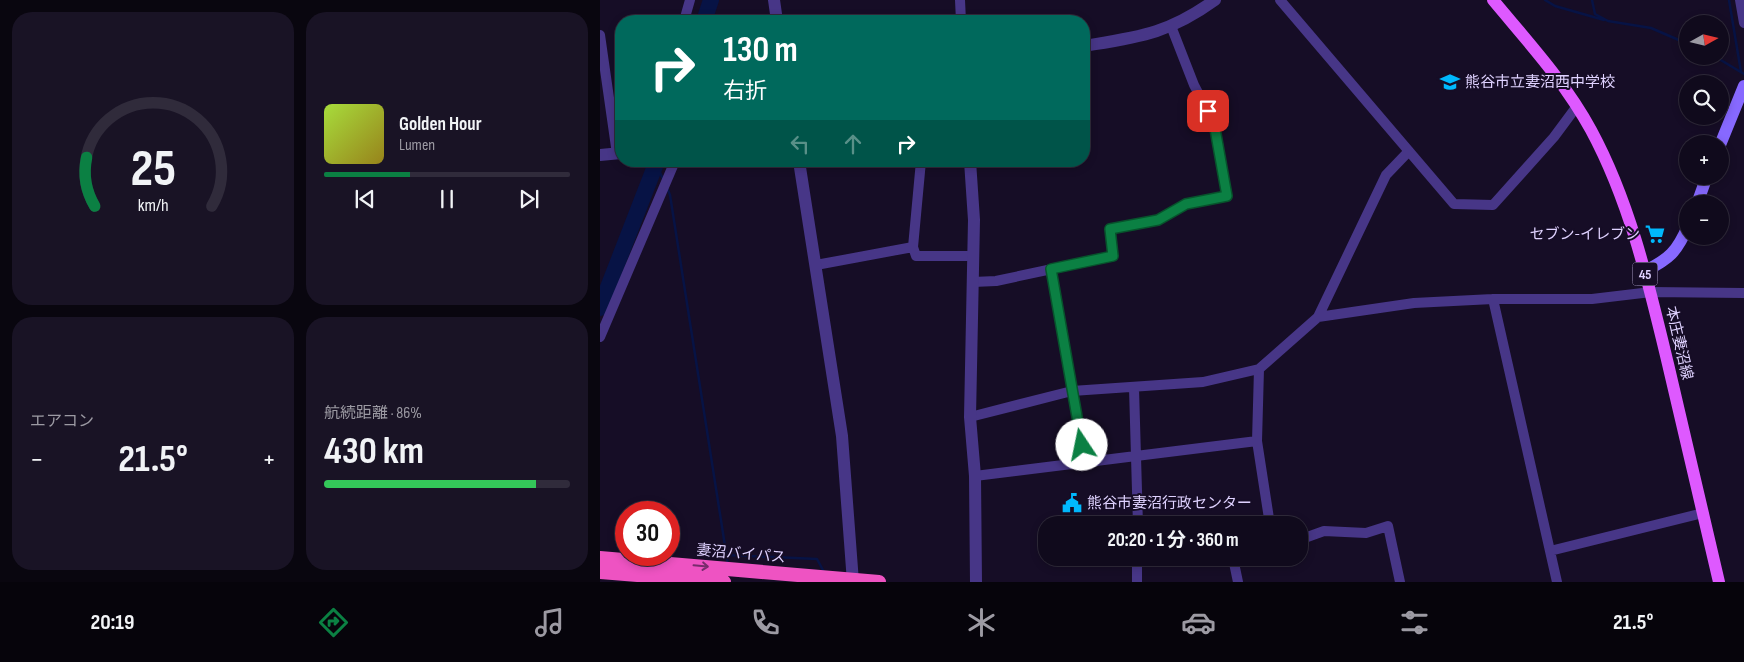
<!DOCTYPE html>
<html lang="ja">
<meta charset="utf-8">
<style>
:root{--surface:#100a1c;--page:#191325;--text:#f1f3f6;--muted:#9c9aa3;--line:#302b3b;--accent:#0b8043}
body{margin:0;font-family:"Sofia Sans Condensed","Noto Sans JP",sans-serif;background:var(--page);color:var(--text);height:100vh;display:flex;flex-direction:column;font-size:19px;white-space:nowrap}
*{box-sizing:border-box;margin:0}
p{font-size:16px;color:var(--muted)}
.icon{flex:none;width:28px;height:28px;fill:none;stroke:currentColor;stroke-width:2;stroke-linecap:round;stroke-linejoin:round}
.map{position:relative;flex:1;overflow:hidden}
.sheet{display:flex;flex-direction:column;gap:12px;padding:12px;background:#09060f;width:600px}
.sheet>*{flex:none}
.hud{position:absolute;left:15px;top:15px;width:475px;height:152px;border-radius:20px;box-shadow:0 2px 8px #0003,0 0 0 1px var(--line);background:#00695c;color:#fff;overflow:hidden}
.needle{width:32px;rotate:82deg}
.fabs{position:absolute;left:1079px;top:15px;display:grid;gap:10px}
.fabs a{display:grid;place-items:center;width:50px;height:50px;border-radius:50%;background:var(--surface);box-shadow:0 2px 8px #0003,0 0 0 1px var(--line);font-size:25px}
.speed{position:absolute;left:15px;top:501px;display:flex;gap:10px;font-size:25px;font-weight:700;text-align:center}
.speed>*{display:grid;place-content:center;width:65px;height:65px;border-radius:50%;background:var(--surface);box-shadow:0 2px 8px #0003,0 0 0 1px var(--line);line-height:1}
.speed .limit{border:8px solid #d22;background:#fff;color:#111}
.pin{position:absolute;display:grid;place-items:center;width:42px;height:42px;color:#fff;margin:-21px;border-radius:10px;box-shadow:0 2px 8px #0006}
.me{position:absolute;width:55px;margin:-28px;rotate:349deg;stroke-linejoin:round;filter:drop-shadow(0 0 4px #0008)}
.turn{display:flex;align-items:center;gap:18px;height:105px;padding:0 25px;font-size:22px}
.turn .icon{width:65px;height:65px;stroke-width:2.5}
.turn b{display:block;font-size:35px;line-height:42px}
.lanes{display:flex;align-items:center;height:48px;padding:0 25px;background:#0003;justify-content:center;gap:25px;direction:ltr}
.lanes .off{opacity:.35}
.big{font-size:38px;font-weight:700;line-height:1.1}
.sheet .tile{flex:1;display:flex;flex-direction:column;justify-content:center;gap:8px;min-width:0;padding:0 18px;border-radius:20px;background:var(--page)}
.sheet .dial{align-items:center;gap:0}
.dial svg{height:130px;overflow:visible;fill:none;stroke:var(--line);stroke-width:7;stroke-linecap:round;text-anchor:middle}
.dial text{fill:var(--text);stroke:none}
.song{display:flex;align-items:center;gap:15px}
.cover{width:60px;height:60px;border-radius:8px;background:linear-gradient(135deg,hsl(80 70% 55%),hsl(50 70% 35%))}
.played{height:5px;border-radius:2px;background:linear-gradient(90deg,var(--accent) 35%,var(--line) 35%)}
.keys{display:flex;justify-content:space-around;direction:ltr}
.heat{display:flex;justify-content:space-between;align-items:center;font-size:28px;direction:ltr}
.charge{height:8px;border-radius:4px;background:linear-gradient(90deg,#34c759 86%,var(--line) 0)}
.sheet .tiles{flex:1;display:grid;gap:12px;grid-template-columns:repeat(2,1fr)}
.trip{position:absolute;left:438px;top:516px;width:270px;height:50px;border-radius:20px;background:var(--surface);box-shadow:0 2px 8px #0003,0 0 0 1px var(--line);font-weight:700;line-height:50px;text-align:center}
.dock{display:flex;height:80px;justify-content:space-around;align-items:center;background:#06040b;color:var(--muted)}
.dock .icon{width:35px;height:35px}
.dock .active{color:var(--accent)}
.dock b{font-size:22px;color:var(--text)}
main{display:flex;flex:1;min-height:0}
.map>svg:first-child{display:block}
</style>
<main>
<section class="sheet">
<div class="tiles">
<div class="tile dial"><svg viewBox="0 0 100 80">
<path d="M14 69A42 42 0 1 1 86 69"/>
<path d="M14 69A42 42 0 0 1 9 39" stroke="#0b8043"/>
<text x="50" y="56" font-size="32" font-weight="700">25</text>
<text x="50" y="72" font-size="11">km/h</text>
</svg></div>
<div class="tile">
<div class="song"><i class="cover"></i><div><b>Golden Hour</b><p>Lumen</p></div></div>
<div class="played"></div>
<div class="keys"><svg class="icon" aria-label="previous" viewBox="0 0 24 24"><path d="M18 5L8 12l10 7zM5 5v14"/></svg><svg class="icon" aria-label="pause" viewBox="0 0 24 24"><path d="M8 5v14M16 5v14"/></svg><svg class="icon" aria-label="next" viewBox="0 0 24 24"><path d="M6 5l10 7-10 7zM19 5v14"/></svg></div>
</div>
<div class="tile"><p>エアコン</p>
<div class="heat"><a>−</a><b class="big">21.5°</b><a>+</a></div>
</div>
<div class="tile"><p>航続距離 · 86%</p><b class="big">430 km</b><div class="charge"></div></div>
</div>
</section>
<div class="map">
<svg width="1144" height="582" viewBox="0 0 1144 582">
<rect width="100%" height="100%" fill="#160d26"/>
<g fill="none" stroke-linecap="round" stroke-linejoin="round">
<path stroke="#071345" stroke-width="2.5" d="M945 0 955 6 1004 20
M992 0 995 14 1008 21 1051 28 1088 44
M1129 0 1141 72
M1114 56 1144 74
M56 164 63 179
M67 188 70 195 128 565
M126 555 217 559 224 572"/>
<path stroke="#071345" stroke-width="16" d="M104 21 111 0
M0 308 57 161"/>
<path stroke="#473687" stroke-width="10" d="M360 0 361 21
M680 0 854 204 893 205 954 137 977 106
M1140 0 1144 23
M84 21 90 0
M0 35 17 154
M321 161 313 247 316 256H374
M216 265 313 247
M451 269 485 463
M373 282 396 281 513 256 510 229 558 220 586 204 627 196 614 123 594 85 571 26
M893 299 957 582
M718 317 814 303 893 299H992L1051 292 1144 293
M0 337 75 161
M659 369 657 441 670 525
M534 388 538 525
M370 417 472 391 603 382 659 369 718 317 786 175 809 151
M375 476 657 441
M699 540 724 531 766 533 788 526 800 582
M950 551 1103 513
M633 558 638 582
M537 582V558"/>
<path stroke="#473687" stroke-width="12" d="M174 0 177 21
M484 46C539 37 568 34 615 0
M0 155 21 153
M199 161 242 436 253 582
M370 161 374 220 370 417 375 476 376 582"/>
<path stroke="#8769ff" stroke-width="12" d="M1120 145 1144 86
M1097 204 1107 176
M1045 271C1069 259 1077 252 1088 226"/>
<path stroke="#de59ff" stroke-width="12" d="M893 0C928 42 965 82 991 130 1030 202 1049 285 1068 364 1085 437 1102 509 1119 582"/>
<path stroke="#ee53c2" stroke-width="14" d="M0 558 279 582
M0 572 124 582"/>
</g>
<defs><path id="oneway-shaft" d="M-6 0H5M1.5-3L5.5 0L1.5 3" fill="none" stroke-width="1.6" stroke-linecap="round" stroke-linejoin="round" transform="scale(1.25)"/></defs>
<use stroke="#772c6c" href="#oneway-shaft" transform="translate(101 566) rotate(5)"/>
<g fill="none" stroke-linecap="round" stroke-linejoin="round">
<defs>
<path id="route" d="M482 445 451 269 513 256 510 229 558 220 586 204 627 196 614 123 608 111"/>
</defs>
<use href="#route" stroke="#07532c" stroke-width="12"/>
<use href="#route" stroke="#0b8043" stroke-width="9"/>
</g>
<defs>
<symbol id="school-bare" viewBox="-9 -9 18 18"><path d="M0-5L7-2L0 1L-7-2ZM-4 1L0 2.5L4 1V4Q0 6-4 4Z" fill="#00b8fd" stroke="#160d26" stroke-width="2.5" paint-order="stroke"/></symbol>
<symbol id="supermarket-bare" viewBox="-9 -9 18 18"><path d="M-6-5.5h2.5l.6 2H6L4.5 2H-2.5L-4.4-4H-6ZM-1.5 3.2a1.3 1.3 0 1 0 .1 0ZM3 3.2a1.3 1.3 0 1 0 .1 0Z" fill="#00b8fd" stroke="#160d26" stroke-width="2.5" paint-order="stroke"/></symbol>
<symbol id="civic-bare" viewBox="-9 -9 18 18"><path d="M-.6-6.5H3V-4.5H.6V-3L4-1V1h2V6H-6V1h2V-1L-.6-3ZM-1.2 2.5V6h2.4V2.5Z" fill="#00b8fd" stroke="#160d26" stroke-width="2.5" paint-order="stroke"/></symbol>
</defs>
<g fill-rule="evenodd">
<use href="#school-bare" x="836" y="68" width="28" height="28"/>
<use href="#supermarket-bare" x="1041" y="220" width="28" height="28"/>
<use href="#civic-bare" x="458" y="489" width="28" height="28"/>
</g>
<g text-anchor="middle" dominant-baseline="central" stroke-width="4" stroke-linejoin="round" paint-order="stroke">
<rect fill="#160d26" stroke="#a397be" stroke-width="1" x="1032.5" y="262.5" width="25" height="23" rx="4"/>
<g font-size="14" font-weight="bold" fill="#dfd2ff">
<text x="1045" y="274">45</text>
</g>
<g font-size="15" fill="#dfd2ff" stroke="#160d26" text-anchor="start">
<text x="865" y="82">熊谷市立妻沼西中学校</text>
<text x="1040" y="234" text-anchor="end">セブン-イレブン</text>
<text x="487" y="503">熊谷市妻沼行政センター</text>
</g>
<g font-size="15" fill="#dfd2ff" stroke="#160d26">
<text transform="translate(1079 343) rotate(77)">本庄妻沼線</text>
<text transform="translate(141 554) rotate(5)">妻沼バイパス</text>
</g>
</g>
</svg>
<div class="fabs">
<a><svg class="needle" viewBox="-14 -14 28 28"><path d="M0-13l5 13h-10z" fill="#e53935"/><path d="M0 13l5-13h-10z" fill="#9c9aa3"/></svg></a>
<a><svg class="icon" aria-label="search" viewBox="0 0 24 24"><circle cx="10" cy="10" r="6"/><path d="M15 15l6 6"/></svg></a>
<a>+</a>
<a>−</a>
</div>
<div class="speed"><div class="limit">30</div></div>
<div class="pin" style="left:608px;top:111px;background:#d93025"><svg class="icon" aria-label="arrive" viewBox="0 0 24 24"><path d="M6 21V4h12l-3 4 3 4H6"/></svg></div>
<svg class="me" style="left:482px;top:445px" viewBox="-20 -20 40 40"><circle r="19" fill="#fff"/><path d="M0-13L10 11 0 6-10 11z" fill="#0b8043"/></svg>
<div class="trip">20:20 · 1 分 · 360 m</div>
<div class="hud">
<div class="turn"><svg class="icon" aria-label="right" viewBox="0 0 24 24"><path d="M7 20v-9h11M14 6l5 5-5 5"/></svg><div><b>130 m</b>右折</div></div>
<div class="lanes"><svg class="icon off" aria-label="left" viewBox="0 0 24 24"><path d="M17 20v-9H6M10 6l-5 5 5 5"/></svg><svg class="icon off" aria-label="ahead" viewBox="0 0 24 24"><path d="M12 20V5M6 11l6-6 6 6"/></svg><svg class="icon" aria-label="right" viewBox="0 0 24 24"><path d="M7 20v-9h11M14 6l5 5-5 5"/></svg></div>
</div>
</div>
</main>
<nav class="dock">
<b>20:19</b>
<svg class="icon active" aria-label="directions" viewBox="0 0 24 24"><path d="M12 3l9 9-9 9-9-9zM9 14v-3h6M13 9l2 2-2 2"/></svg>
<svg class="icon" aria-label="music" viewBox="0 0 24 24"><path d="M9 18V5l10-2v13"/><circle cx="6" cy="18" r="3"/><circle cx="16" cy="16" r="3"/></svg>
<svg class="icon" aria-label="phone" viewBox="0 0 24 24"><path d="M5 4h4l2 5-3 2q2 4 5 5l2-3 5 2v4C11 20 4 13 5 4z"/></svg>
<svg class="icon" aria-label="climate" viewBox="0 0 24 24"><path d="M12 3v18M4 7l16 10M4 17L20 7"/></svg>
<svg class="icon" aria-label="car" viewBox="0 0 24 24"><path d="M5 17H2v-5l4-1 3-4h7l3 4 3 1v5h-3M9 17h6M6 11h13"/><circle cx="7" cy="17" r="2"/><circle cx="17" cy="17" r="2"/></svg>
<svg class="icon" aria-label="filters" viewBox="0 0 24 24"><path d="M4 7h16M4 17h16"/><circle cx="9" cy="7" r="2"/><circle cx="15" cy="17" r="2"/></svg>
<b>21.5°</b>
</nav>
